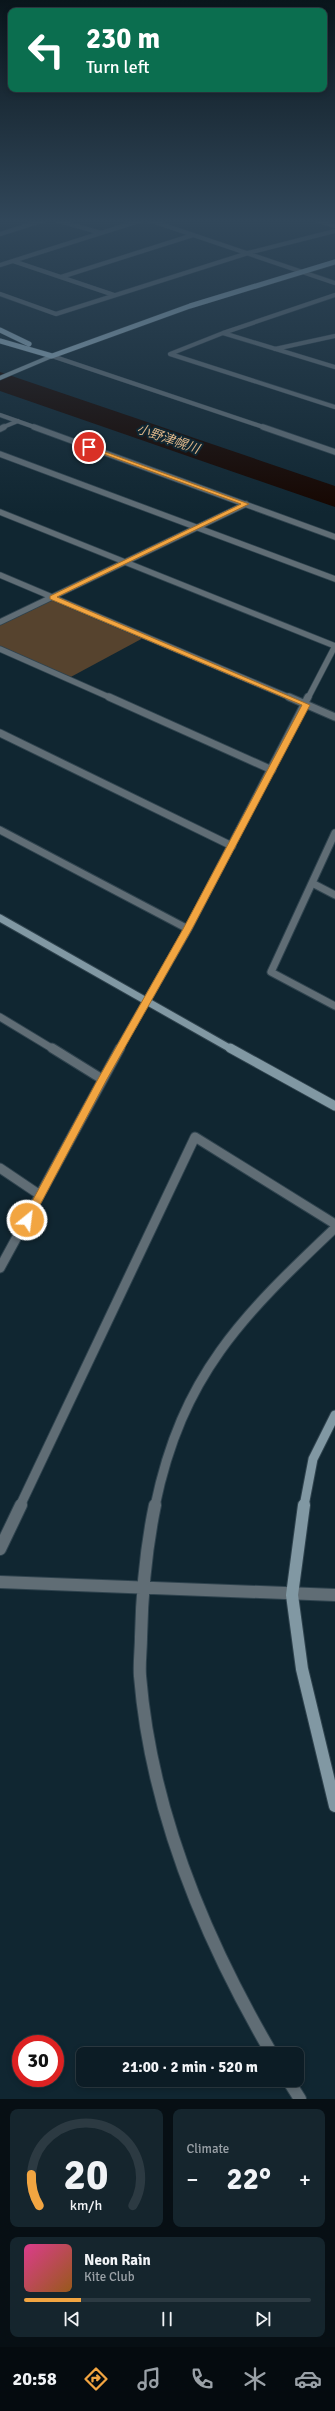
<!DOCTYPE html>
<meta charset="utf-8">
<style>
:root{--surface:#0c1c25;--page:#15252d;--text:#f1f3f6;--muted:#9aa1a7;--line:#2c3a42;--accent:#f2a541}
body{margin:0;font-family:Signika,"Noto Sans JP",sans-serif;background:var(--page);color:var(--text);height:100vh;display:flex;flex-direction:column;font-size:15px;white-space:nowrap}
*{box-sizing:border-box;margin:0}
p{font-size:13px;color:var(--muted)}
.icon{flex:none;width:22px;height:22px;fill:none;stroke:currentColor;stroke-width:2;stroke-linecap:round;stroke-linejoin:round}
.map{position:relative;height:2099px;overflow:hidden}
.details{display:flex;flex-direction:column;gap:10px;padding:10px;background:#070f14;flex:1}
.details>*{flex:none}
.guide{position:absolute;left:8px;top:8px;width:319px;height:84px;border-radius:8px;box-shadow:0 2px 6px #0003,0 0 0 1px var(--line);background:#0b6e4f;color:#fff;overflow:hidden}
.speed{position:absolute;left:12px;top:2035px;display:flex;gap:8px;font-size:20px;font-weight:700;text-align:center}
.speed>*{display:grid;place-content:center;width:52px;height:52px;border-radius:50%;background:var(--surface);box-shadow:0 2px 6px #0003,0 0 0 1px var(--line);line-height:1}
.speed .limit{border:6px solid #d22;background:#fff;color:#111}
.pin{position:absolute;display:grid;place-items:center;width:34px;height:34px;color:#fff;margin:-17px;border:2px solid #fff;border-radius:50%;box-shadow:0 1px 4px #0007}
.me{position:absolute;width:44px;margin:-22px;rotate:29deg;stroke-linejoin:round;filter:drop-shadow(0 0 3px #0008)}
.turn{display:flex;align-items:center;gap:14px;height:84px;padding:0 12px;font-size:18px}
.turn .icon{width:52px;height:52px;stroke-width:2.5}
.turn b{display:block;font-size:28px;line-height:34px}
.big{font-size:30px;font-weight:800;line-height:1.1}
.details .tile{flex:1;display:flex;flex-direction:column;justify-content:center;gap:6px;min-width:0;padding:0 14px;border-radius:8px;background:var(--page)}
.details .dial{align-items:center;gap:0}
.dial svg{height:104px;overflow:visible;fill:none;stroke:var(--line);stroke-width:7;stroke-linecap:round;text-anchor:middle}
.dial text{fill:var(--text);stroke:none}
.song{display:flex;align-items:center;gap:12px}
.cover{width:48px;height:48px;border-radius:6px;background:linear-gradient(135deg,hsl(330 70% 55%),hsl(30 70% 35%))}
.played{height:4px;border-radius:2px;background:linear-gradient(90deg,var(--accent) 20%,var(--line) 20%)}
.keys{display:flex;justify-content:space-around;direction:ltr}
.heat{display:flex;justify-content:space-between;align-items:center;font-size:22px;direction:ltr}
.details .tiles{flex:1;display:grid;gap:10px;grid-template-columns:1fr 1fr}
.tile:last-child{grid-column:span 2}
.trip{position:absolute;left:76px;top:2047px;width:228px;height:40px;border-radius:8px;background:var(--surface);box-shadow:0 2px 6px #0003,0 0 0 1px var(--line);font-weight:800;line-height:40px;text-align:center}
.menu{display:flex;height:64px;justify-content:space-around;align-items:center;background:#050b0f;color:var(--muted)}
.menu .icon{width:28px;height:28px}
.menu .current{color:var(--accent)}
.menu b{font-size:18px;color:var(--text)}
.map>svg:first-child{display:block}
</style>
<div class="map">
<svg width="335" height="2099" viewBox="0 0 335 2099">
<rect width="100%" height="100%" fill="#102631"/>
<path fill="#56432e" d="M52 597 145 637 67 679 0 649V622Z"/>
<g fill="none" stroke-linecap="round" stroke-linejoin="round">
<path fill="#160600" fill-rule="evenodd" d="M0 372 335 486V507L0 391Z"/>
<defs>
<path id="street-far4" d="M56 220 101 233
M149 220 335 283
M316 220 335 226
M0 234 44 220
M13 261 114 295
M0 265 142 220
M61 277 193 235
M0 294 56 314 248 253 335 231
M335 295 223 333 170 354 335 407
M223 333 335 367
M275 349 335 336
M52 356 266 428
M0 415 37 428
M1 428 18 421"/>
<path id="street-far3" d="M34 427 335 537
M263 427 335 452
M0 429 4 427
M0 454 335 579
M0 512 335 646
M0 575 291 698
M0 622 246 504
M0 649 111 698
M308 698 335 646"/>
<path id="street-far2" d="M109 697 272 770
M289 697 335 717
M0 733 232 846
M0 830 188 929
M335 833 271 972 335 1006
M312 883 335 895
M0 1017 53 1049
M119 1049 188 929 308 697"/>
<path id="street-far1" d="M52 1048 102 1079
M0 1168 40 1195
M0 1268 120 1048
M20 1506 195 1137 335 1224
M155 1506C182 1375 242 1316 335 1228"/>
<path id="street" d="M155 1505C146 1548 142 1592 141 1637 141 1650 139 1663 140 1676 151 1811 204 1938 272 2054
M0 1549 21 1505
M0 1582 335 1595
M288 2080 300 2099"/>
<path id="secondary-far3" d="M0 378 52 356"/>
<path id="secondary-far2" d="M0 918 231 1049"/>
<path id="secondary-far1" d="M230 1048 335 1106
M304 1506 313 1459 335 1415"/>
<path id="secondary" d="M304 1505 292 1595 302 1669 335 1806"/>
<path id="primary" d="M0 330 29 344
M0 341 52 356 190 306 335 262"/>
</defs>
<use href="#street-far4" stroke="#2f434e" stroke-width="5"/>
<use href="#street-far3" stroke="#2f434e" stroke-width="7"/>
<use href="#street-far2" stroke="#2f434e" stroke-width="9"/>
<use href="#street-far1" stroke="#2f434e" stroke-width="11"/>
<use href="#street" stroke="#2f434e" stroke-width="14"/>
<use href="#secondary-far3" stroke="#2f434e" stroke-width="5"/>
<use href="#secondary-far2" stroke="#2f434e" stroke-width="9"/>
<use href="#secondary-far1" stroke="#2f434e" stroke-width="11"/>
<use href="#secondary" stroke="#2f434e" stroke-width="14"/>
<use href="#primary" stroke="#2f434e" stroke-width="6"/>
<use href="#street-far4" stroke="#606d75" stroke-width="4"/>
<use href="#street-far3" stroke="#606d75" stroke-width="5.5"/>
<use href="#street-far2" stroke="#606d75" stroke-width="7"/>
<use href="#street-far1" stroke="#606d75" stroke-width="9"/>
<use href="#street" stroke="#606d75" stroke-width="12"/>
<use href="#secondary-far3" stroke="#8198a3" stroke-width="4"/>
<use href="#secondary-far2" stroke="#8198a3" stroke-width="7"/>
<use href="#secondary-far1" stroke="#8198a3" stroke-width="9"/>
<use href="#secondary" stroke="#8198a3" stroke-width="12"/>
<use href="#primary" stroke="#9bb8c8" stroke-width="5"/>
</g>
<linearGradient id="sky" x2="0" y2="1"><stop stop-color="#09151b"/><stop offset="0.43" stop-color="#31475a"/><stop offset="1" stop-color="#31475a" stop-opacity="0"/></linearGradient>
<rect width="335" height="514" fill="url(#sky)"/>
<path fill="#f2a541" stroke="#9d6b2a" d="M89 446 249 504 57 597 310 705 192 929 107 1079 32 1220 27 1223 22 1220 98 1079 183 929 302 705 50 599V596L241 504 87 448Z"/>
<g text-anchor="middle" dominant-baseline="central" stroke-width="4" stroke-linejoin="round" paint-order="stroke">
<g font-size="13" font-style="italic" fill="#dfb78a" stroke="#102631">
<text transform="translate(168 439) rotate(19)">小野津幌川</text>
</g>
</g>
</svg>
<div class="speed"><div class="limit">30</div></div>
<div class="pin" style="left:89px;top:447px;background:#d93025"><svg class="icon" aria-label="arrive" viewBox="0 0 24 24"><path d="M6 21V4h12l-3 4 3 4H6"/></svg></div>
<svg class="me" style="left:27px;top:1220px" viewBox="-20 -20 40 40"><circle r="17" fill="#f2a541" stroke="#fff" stroke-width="3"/><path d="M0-11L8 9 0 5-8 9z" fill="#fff"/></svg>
<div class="trip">21:00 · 2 min · 520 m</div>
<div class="guide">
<div class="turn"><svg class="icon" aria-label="left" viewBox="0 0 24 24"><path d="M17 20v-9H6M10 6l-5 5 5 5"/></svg><div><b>230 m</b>Turn left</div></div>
</div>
</div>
<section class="details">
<div class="tiles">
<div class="tile dial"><svg viewBox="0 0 100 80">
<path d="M14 69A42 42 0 1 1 86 69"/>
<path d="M14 69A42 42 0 0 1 8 45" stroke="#f2a541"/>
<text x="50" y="56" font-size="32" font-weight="700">20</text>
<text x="50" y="72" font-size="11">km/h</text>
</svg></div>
<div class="tile"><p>Climate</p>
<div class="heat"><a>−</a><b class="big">22°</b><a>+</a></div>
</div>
<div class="tile">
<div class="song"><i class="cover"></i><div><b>Neon Rain</b><p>Kite Club</p></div></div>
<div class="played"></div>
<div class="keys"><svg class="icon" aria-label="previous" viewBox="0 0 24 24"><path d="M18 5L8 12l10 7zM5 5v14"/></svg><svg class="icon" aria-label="pause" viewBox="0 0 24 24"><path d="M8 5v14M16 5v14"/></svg><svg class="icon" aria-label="next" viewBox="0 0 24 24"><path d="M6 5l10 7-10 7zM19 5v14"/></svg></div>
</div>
</div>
</section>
<nav class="menu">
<b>20:58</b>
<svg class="icon current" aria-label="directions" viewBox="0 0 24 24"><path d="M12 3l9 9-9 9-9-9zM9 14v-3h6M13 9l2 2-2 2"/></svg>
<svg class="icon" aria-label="music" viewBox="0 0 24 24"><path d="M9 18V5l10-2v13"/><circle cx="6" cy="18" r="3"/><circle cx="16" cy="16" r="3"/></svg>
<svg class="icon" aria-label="phone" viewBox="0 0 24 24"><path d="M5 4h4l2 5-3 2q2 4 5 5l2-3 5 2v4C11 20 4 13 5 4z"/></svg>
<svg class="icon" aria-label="climate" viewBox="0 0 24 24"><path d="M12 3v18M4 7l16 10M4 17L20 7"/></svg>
<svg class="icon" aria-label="car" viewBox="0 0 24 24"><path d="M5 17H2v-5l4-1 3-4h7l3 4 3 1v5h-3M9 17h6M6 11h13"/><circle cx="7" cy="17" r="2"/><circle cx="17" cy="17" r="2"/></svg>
</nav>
